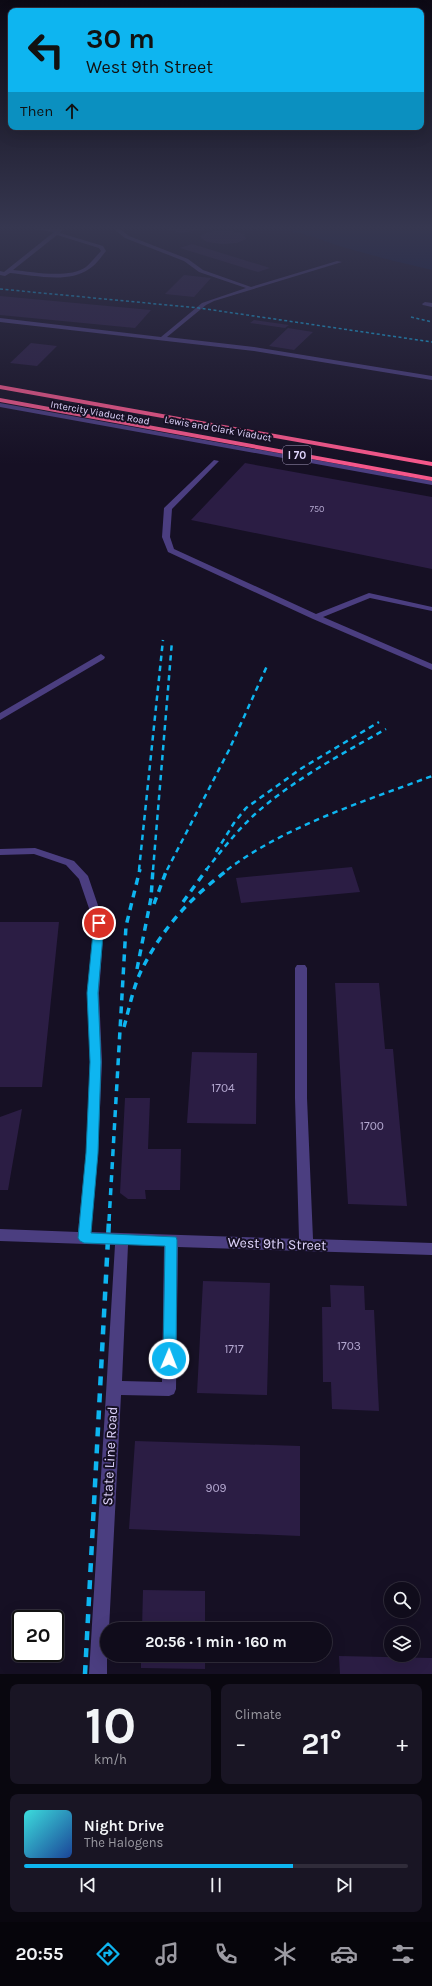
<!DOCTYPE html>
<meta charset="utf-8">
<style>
:root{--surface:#100c1b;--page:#191524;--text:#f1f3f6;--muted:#9c9ba3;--line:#302c3a;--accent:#0eb5f0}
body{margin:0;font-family:Karla,sans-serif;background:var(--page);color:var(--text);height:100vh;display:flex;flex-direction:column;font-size:15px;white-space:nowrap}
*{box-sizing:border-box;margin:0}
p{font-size:13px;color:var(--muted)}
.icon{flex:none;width:22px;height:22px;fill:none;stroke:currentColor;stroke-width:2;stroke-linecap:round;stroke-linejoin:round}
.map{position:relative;height:1674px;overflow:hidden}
.details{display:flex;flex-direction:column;gap:10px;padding:10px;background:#09070f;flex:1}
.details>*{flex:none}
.guide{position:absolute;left:8px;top:8px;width:416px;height:122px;border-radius:8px;box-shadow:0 4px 16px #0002,0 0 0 1px var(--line);background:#0eb5f0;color:#111;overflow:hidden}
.tools{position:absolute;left:384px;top:1582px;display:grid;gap:8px}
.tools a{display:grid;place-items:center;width:36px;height:36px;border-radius:50%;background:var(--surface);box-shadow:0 4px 16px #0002,0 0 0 1px var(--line);font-size:20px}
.speed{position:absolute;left:12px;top:1610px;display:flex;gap:8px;font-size:20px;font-weight:700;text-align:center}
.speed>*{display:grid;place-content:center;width:52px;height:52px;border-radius:50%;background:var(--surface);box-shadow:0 4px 16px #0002,0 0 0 1px var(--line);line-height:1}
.speed .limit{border:2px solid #111;border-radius:6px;background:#fff;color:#111}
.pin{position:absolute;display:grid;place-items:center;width:34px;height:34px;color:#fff;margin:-17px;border:2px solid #fff;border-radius:50%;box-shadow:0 1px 4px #0007}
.me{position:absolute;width:44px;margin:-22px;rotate:1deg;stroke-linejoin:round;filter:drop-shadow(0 0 3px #0008)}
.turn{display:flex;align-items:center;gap:14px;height:84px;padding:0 12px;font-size:18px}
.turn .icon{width:52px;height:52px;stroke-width:2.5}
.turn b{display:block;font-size:28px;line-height:34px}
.then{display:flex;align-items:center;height:38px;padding:0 12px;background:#0003;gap:8px;font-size:15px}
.big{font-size:30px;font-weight:700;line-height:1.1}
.details .widget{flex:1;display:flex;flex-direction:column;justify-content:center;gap:6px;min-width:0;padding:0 14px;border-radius:8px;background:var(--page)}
.details .dial{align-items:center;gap:0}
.dial b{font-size:52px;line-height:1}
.song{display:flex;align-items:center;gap:12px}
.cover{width:48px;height:48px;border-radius:6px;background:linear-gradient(135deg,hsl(180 70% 55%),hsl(220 70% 35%))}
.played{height:4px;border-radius:2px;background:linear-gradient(90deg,var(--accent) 70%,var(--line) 70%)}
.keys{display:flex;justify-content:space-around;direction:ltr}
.heat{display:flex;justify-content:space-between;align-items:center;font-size:22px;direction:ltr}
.details .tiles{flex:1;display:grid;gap:10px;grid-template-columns:1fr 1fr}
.widget:last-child{grid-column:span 2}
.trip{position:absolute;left:100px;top:1622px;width:232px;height:40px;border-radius:20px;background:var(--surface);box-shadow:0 4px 16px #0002,0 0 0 1px var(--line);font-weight:700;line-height:40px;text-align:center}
.dock{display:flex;height:64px;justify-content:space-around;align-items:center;background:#06050b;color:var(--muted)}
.dock .icon{width:28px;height:28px}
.dock .active{color:var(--accent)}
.dock b{font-size:18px;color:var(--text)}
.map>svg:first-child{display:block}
</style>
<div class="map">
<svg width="432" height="1674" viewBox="0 0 432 1674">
<rect width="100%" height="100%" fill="#161024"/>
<path fill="#0d1740" d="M281 229H432V270L386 259 339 246 311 236Z"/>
<path fill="#2b1d44" d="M166 229H205L181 233Z
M227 230 244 234 246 239 237 243 222 244 207 242 201 238 200 236 207 232Z
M192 244 270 268 258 272 180 248Z
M184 275 211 278 194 297 165 294Z
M0 296 151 310 135 328 0 315Z
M254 320 289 325 285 328 250 323Z
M288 328 313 332 294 350 269 346Z
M31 343 57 346 37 366 10 363Z
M245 463 432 497V569L191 520Z
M352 867 360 892 241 903 236 878Z
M0 922H59L42 1087H0Z
M335 983H379L385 1049H393L407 1206 348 1204Z
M192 1052 257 1053 256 1124 187 1123Z
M125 1098H150L148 1149H181L180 1190H145L146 1199H128L120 1193Z
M22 1109 8 1190H0V1117Z
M203 1281 270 1283 267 1395 197 1393Z
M330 1285 364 1286 365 1310H374L379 1411 332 1409 331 1382H323L322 1307H331Z
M135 1441 300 1446V1536L129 1529Z
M143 1590 205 1591V1629H142Z
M141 1655H205V1669L141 1668Z
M339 1656 432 1658V1674H340Z"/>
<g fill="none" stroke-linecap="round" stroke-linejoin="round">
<path fill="#4b3e80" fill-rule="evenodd" d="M34 229H63L60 233 103 246 106 251C101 257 96 265 89 269 68 284 33 275 10 273L5 276 0 275V271L4 272 54 232ZM57 235 99 248 101 251C96 256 92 262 86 267 69 279 33 272 13 270Z
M114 229H120L129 236 188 259 203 270 251 287 337 261 342 262 214 301 206 305 167 337 254 347 432 376V380L254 351 0 322V318L161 337 202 303 246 288 199 272 184 261 125 238Z
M425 302 432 303V307L423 305 422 304Z
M0 403 432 481V485L0 407Z
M214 460 219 461 172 509 170 537 174 549 316 614 369 593 432 607V611L370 598 323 617 432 664V670L313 619 168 552 162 537 164 508Z
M101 654 105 657 104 659 0 720V713Z
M35 848 74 861 88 876 104 923 99 993 102 1062 98 1153 91 1232 299 1239 295 1098V968L297 965H305L307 968V1098L313 1239 432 1243V1255L178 1247 176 1389 174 1394 169 1396 121 1395 109 1629H107V1674H89L115 1245 0 1241V1229L78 1232 86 1153 90 1062 87 993 94 923 79 879 66 865 34 854 0 855V849ZM128 1245 164 1246 162 1382 122 1381Z"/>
<path fill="#f5578a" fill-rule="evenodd" d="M0 385 432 462V466L0 389Z
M0 398 432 477V481L0 402Z"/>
<path stroke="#0eb5f0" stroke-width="1.5" stroke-dasharray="3 2.5" stroke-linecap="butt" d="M0 289 199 308 432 342
M411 317 432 322"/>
<path stroke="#0eb5f0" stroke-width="2.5" stroke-dasharray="5.5 4.5" stroke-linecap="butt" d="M216 852 234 823 246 808 302 768 379 722
M139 870 163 640
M153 870 172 641
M167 870 229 750 267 666
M206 870C221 851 236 832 254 815 293 780 340 755 386 729
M227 870C287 825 363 802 432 776"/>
<path stroke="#0eb5f0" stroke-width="3.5" stroke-dasharray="7 6" stroke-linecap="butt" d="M183 902 207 869
M154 904 167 869
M137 969 151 898 153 869
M124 1027C129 1009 133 988 141 971 163 927 190 898 229 869
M109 1221 126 926 140 869"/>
<path stroke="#0eb5f0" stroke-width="4.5" stroke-dasharray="9 8" stroke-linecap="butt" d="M85 1674 109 1220"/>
</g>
<linearGradient id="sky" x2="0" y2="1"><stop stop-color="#0c0914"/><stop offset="0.49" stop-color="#363750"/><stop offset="1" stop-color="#363750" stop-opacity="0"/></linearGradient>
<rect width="432" height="464" fill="url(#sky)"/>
<path fill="#0eb5f0" stroke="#09769c" d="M99 920 104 923 98 993 101 1062 98 1153 91 1233 176 1237 177 1240 176 1359 174 1363 169 1365 165 1363 163 1359 165 1246 84 1243 80 1241 78 1238 86 1153 90 1062 87 993 94 923Z"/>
<g text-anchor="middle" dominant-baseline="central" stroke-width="4" stroke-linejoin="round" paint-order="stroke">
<g font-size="9" fill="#b3a7cf">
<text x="317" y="509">750</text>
</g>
<g font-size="10" fill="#e0d5fd" stroke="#161024">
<text transform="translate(100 413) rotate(10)">Intercity Viaduct Road</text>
<text transform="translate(218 429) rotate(10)">Lewis and Clark Viaduct</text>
</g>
<rect fill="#161024" stroke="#a39abc" stroke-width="1" x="283" y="446" width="28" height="18" rx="3"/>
<g font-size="11" font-weight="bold" fill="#e0d5fd">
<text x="297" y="455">I 70</text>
</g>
<g font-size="12" fill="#b3a7cf">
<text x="223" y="1088">1704</text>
<text x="372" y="1126">1700</text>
<text x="349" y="1346">1703</text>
<text x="234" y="1349">1717</text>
<text x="216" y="1488">909</text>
</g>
<g font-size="14" fill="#e0d5fd" stroke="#161024">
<text transform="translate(277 1244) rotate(2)">West 9th Street</text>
<text transform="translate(110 1456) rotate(-87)">State Line Road</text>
</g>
</g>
</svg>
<div class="tools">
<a><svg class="icon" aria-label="search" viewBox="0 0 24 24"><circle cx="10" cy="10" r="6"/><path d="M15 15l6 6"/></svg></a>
<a><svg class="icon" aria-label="layers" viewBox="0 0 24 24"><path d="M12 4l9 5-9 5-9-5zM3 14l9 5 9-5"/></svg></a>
</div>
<div class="speed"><div class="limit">20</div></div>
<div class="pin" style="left:99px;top:923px;background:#d93025"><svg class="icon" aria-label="arrive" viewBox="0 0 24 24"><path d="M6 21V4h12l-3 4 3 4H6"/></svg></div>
<svg class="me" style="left:169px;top:1359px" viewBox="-20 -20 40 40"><circle r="17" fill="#0eb5f0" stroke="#fff" stroke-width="3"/><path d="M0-11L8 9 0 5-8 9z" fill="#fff"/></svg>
<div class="trip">20:56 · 1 min · 160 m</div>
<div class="guide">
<div class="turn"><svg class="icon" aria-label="left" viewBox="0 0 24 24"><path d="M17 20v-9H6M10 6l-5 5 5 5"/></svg><div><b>30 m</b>West 9th Street</div></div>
<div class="then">Then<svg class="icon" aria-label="ahead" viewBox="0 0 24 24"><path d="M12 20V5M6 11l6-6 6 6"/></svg></div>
</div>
</div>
<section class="details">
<div class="tiles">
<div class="widget dial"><b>10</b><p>km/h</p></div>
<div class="widget"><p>Climate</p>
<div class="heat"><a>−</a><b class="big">21°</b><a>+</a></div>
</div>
<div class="widget">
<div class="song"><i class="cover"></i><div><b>Night Drive</b><p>The Halogens</p></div></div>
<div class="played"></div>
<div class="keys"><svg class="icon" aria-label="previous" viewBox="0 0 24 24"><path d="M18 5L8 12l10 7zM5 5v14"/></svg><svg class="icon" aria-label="pause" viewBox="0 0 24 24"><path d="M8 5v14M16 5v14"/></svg><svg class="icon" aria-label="next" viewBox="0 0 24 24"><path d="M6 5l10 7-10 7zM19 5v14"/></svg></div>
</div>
</div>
</section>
<nav class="dock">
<b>20:55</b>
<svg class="icon active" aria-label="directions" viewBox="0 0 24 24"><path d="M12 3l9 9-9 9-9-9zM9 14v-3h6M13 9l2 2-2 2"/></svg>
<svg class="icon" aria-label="music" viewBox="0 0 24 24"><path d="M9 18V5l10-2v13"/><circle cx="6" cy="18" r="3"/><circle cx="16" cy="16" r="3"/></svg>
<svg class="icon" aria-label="phone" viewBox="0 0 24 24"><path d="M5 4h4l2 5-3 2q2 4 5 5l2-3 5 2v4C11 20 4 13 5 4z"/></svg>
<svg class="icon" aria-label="climate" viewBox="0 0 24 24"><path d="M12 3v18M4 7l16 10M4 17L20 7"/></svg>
<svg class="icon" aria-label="car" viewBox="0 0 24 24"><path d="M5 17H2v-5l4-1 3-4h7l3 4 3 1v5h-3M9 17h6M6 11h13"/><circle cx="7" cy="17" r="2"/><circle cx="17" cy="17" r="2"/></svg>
<svg class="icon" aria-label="filters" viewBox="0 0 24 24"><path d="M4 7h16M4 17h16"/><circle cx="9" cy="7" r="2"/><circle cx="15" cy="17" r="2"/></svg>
</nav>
